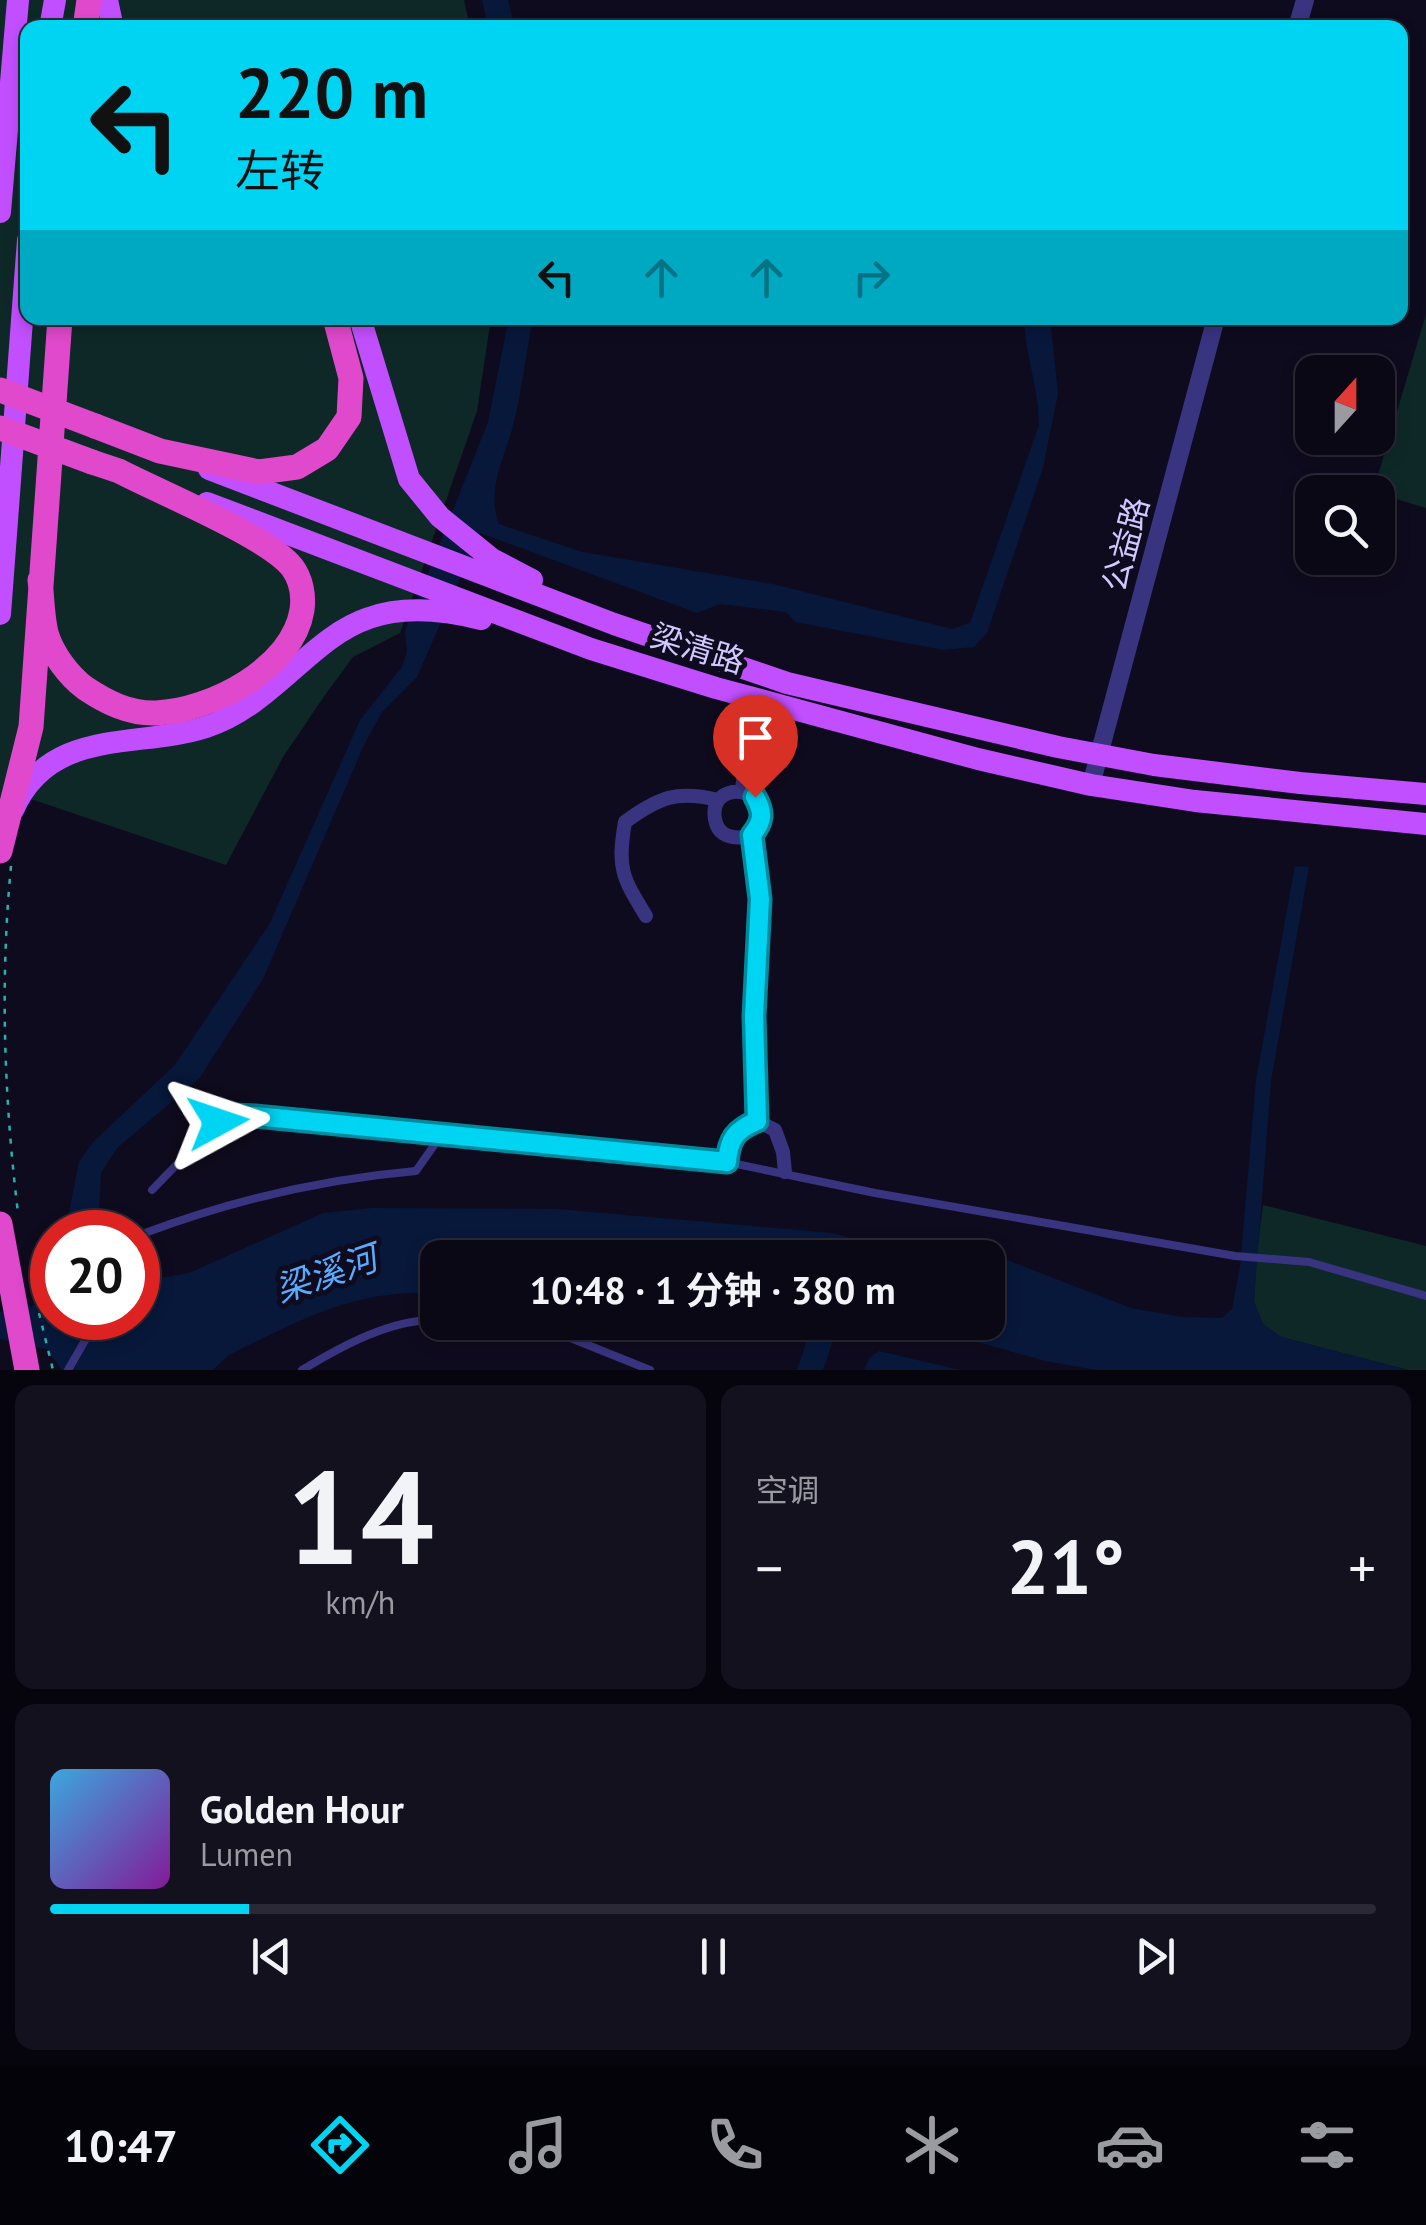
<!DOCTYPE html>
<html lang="zh">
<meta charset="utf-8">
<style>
:root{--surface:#0b0816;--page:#14111f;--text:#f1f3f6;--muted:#9a9aa1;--line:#2b2935;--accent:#00d4f3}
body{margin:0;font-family:"PT Sans","Noto Sans SC",sans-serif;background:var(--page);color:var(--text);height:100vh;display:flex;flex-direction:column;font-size:38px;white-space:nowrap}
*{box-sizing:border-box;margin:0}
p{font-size:32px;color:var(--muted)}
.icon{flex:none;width:55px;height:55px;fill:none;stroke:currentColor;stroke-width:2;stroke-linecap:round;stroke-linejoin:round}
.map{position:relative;height:1370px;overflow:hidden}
.sheet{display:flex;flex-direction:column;gap:15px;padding:15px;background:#06040c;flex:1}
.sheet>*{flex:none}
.hud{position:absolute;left:20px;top:20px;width:1388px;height:305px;border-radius:20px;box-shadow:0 5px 15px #0003,0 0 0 2px var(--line);background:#00d4f3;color:#111;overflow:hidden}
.needle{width:65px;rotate:21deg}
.controls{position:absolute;left:1295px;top:355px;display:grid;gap:20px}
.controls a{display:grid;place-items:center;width:100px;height:100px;border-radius:20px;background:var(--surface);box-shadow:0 5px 15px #0003,0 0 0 2px var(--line);font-size:50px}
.speed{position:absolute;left:30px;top:1210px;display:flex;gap:20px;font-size:50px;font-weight:700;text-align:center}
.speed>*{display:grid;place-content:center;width:130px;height:130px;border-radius:50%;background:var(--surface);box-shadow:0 5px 15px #0003,0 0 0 2px var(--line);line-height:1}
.speed .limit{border:15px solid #d22;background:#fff;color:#111}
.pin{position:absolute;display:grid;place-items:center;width:85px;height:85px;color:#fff;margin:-102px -42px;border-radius:50% 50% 50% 0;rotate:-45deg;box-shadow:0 0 10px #0007}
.pin .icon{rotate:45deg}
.me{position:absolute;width:110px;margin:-55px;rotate:85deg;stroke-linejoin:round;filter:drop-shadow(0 0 8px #0008)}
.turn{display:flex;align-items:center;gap:35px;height:210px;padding:0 50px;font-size:45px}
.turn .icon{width:130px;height:130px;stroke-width:2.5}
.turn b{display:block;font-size:70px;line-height:85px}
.lanes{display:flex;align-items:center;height:95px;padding:0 50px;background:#0003;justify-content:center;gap:50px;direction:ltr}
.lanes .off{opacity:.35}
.big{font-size:75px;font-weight:700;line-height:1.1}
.sheet .tile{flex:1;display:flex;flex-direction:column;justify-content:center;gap:15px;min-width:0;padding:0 35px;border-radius:20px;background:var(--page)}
.sheet .dial{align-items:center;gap:0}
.dial b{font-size:130px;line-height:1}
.song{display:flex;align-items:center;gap:30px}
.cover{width:120px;height:120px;border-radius:15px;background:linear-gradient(135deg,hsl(200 70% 55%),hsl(290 70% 35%))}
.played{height:10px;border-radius:5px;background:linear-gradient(90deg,var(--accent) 15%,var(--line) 15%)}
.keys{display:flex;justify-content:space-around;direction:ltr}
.heat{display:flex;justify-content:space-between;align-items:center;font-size:55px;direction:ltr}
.sheet .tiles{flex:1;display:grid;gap:15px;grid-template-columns:1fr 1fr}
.tile:last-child{grid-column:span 2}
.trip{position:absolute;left:420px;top:1240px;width:585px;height:100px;border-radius:20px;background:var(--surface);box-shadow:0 5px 15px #0003,0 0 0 2px var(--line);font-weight:700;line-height:100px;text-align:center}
.dock{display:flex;height:160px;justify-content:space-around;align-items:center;background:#040309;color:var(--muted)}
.dock .icon{width:70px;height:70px}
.dock .selected{color:var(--accent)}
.dock b{font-size:45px;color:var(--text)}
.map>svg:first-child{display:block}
</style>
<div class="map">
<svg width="1426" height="1370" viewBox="0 0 1426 1370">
<rect width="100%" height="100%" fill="#0f0b1e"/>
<path fill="#0e2828" d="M0 0H464L470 27 28 28V318H491L477 411 400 633 353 657 325 695 283 757 226 865 34 800 0 799Z
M1426 314V508L1373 492Z
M1263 1205 1426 1246V1370H1408L1281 1337 1263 1324 1254 1302 1255 1266Z"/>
<path fill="#07183b" d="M482 0H508L515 27H488Z
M509 318H533C526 353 522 390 513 426 504 459 486 490 499 524L582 552 773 584 952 629 970 623 1039 425C1039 388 1025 355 1024 318H1053L1051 326 1058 394 1043 468 987 633 974 647 943 650 795 622 786 612 720 604 697 613 480 533 417 677 382 712 364 745 263 979 199 1079 117 1148 101 1173 98 1232H65L79 1162 93 1142 174 1066 269 925 360 720 402 667 407 651 405 631 488 422Z
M1295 866 1309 867 1271 1081 1254 1302 1263 1324 1281 1337 1408 1370H1096L1045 1361 910 1323 988 1322V1258H438L437 1293C354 1289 302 1319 229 1355L213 1370H62L46 1349 0 1339V1312L43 1303 52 1275V1318H138V1282L189 1273 323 1213 372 1208 558 1209 832 1233 878 1246 977 1253 1012 1262 1131 1308 1183 1317 1222 1318 1232 1309 1240 1267 1256 1080Z
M808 1323H848L836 1332 823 1370H797L809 1334Z
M879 1351 960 1370H864L870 1357Z"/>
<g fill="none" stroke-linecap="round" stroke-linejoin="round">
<path stroke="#28b2ae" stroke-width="2.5" stroke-dasharray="5 8" stroke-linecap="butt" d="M11 866C0 981 4 1098 18 1213
M39 1313 53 1370"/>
<path stroke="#39347f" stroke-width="8" d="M152 1190 218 1122 235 1115 255 1116 727 1162 875 1193 1235 1256 1309 1262 1426 1296
M138 1247 145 1233C233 1200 323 1179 416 1171L442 1134
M482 1322 558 1333 650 1370
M68 1370 98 1318
M302 1370C340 1347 392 1318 438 1320"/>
<path stroke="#39347f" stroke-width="14" d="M742 790 749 725 760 696
M646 916C622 877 617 868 625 822 659 797 677 790 718 800
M757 1121 775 1130 783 1152 785 1172
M727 1162C729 1139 735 1130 757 1121L754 1016 760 899 752 835C789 789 707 774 715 819 718 838 736 840 752 835"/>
<path stroke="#39347f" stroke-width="18" d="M1297 28 1305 0
M1091 785 1216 318"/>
<path stroke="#c24fff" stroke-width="22" d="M107 0 113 28
M50 28 55 0
M0 212 18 0
M360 318 409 479 440 517 492 559 532 580
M209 469 614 624 787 683 1058 747 1154 765 1300 783 1426 794
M207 503 591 649 716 688 978 759 1091 785 1195 801 1426 824
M0 614 28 240
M13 810C50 726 138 749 206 727 272 706 311 637 369 618 405 605 445 610 481 619"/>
<path stroke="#e049cc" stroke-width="25" d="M85 28 89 0
M95 426 160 451 259 472 297 467 327 449 349 417 351 378 335 318
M40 580C42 597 42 616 46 633 52 654 69 676 85 688 106 702 129 714 156 713 211 711 293 668 302 610 304 595 301 579 292 567 267 536 159 492 119 471L92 462
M0 851 31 727 60 318
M0 1224 27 1370"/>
<path stroke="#e049cc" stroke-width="25" d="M0 390 95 426
M0 428 92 462"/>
</g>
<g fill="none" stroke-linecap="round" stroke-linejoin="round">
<defs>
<path id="route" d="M218 1122 235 1115 255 1116 727 1162C729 1139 735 1130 757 1121L754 1016 760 899 752 835C763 821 764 813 755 797"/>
</defs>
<use href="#route" stroke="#008a9e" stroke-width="25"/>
<use href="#route" stroke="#00d4f3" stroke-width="18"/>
</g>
<g text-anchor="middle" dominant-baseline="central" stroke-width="10" stroke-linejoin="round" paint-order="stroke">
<g font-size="32" fill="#d0c8ff" stroke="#0f0b1e">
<text transform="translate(1125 544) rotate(-75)">公益路</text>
<text transform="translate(698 648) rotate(17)">梁清路</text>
</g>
<g font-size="35" font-style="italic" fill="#56acff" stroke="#0f0b1e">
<text transform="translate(326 1273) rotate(-19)">梁溪河</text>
</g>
</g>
</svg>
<div class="controls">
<a><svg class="needle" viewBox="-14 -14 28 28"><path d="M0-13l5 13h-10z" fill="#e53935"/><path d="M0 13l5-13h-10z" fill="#9a9aa1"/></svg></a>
<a><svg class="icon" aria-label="search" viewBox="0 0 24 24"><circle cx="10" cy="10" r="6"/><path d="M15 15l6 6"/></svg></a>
</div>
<div class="speed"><div class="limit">20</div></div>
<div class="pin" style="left:755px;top:797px;background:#d93025"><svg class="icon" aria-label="arrive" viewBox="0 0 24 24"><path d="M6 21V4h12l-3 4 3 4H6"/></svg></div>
<svg class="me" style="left:218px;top:1122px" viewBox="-20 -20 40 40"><path d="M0-17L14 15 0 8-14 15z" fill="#00d4f3" stroke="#fff" stroke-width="4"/></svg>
<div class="trip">10:48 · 1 分钟 · 380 m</div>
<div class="hud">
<div class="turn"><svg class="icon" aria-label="left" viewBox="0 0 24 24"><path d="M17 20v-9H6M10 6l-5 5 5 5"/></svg><div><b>220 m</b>左转</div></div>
<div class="lanes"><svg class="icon" aria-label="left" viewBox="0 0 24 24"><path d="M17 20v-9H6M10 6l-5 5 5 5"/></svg><svg class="icon off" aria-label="ahead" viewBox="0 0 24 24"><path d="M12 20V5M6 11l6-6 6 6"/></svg><svg class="icon off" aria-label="ahead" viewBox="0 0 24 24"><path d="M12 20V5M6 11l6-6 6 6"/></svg><svg class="icon off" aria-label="right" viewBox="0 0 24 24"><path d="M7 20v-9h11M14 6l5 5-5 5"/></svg></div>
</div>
</div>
<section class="sheet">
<div class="tiles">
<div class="tile dial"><b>14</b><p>km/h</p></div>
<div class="tile"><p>空调</p>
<div class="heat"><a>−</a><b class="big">21°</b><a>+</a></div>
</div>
<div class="tile">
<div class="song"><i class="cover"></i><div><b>Golden Hour</b><p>Lumen</p></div></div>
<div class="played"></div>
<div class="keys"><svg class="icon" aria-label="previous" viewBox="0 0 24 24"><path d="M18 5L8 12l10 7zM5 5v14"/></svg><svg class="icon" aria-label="pause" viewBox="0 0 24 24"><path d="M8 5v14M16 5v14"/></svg><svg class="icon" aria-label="next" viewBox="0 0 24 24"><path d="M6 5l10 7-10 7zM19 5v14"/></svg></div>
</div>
</div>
</section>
<nav class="dock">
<b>10:47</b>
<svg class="icon selected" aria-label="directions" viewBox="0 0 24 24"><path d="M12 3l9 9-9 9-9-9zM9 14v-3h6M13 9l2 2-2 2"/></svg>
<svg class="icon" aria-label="music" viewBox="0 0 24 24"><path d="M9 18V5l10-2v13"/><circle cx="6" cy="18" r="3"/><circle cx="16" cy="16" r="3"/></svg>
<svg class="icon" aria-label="phone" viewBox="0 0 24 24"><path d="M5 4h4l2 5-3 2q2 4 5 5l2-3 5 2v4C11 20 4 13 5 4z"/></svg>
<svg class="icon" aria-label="climate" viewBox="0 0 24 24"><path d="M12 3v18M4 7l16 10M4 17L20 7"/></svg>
<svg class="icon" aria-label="car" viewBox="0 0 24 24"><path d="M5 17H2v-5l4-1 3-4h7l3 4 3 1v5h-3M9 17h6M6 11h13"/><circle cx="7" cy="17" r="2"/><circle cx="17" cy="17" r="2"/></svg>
<svg class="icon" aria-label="filters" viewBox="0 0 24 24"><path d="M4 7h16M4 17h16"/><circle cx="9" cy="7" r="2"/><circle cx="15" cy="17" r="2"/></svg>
</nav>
